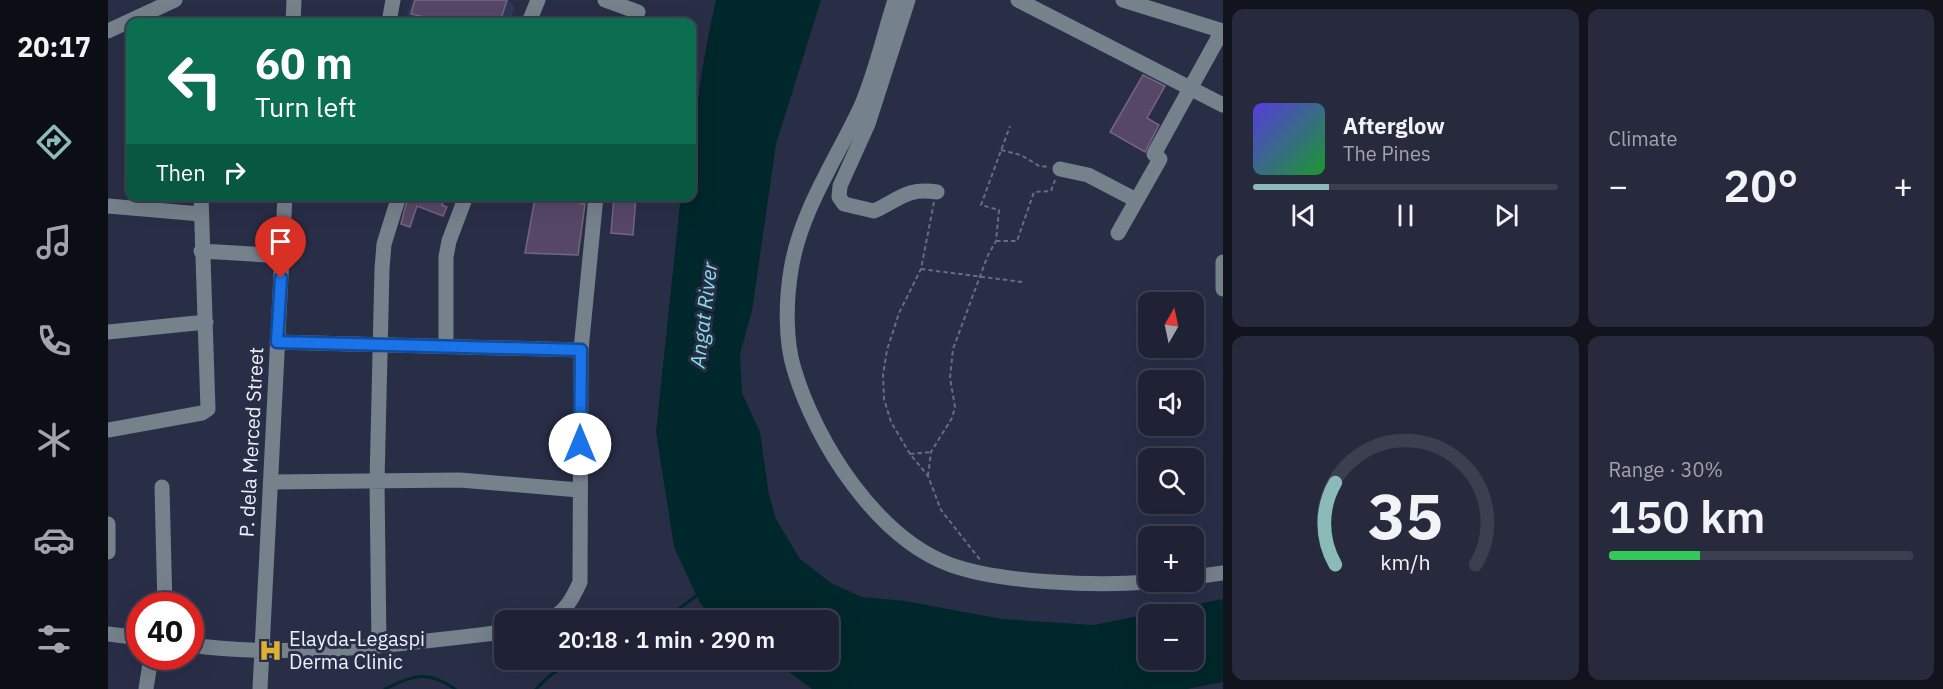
<!DOCTYPE html>
<meta charset="utf-8">
<style>
:root{--surface:#1f2235;--page:#272a3d;--text:#f1f3f6;--muted:#a1a4ad;--line:#3c3f50;--accent:#8bbbb9}
body{margin:0;font-family:"IBM Plex Sans",sans-serif;background:var(--page);color:var(--text);height:100vh;display:flex;flex-direction:column;font-size:22px;white-space:nowrap}
*{box-sizing:border-box;margin:0}
p{font-size:20px;color:var(--muted)}
.icon{flex:none;width:33px;height:33px;fill:none;stroke:currentColor;stroke-width:2;stroke-linecap:round;stroke-linejoin:round}
.map{position:relative;flex:1;overflow:hidden}
.sheet{display:flex;flex-direction:column;gap:9px;padding:9px;background:#11131d;width:720px}
.sheet>*{flex:none}
.hud{position:absolute;left:18px;top:18px;width:570px;height:183px;border-radius:12px;box-shadow:0 6px 24px #0002,0 0 0 2px var(--line);background:#0b6e4f;color:#fff;overflow:hidden}
.needle{width:39px;rotate:9deg}
.tools{position:absolute;left:1030px;top:292px;display:grid;gap:12px}
.tools a{display:grid;place-items:center;width:66px;height:66px;border-radius:12px;background:var(--surface);box-shadow:0 6px 24px #0002,0 0 0 2px var(--line);font-size:30px}
.speed{position:absolute;left:18px;top:592px;display:flex;gap:12px;font-size:30px;font-weight:700;text-align:center}
.speed>*{display:grid;place-content:center;width:78px;height:78px;border-radius:50%;background:var(--surface);box-shadow:0 6px 24px #0002,0 0 0 2px var(--line);line-height:1}
.speed .limit{border:9px solid #d22;background:#fff;color:#111}
.pin{position:absolute;display:grid;place-items:center;width:51px;height:51px;color:#fff;margin:-62px -26px;border-radius:50% 50% 50% 0;rotate:-45deg;box-shadow:0 0 6px #0007}
.pin .icon{rotate:45deg}
.me{position:absolute;width:66px;margin:-33px;rotate:0deg;stroke-linejoin:round;filter:drop-shadow(0 0 4px #0008)}
.turn{display:flex;align-items:center;gap:21px;height:126px;padding:0 30px;font-size:27px}
.turn .icon{width:78px;height:78px;stroke-width:2.5}
.turn b{display:block;font-size:42px;line-height:51px}
.then{display:flex;align-items:center;height:57px;padding:0 30px;background:#0003;gap:12px;font-size:22px}
.big{font-size:45px;font-weight:600;line-height:1.1}
.sheet .tile{flex:1;display:flex;flex-direction:column;justify-content:center;gap:9px;min-width:0;padding:0 21px;border-radius:12px;background:var(--page)}
.sheet .dial{align-items:center;gap:0}
.dial svg{height:156px;overflow:visible;fill:none;stroke:var(--line);stroke-width:7;stroke-linecap:round;text-anchor:middle}
.dial text{fill:var(--text);stroke:none}
.song{display:flex;align-items:center;gap:18px}
.cover{width:72px;height:72px;border-radius:9px;background:linear-gradient(135deg,hsl(250 70% 55%),hsl(130 70% 35%))}
.played{height:6px;border-radius:3px;background:linear-gradient(90deg,var(--accent) 25%,var(--line) 25%)}
.keys{display:flex;justify-content:space-around;direction:ltr}
.heat{display:flex;justify-content:space-between;align-items:center;font-size:33px;direction:ltr}
.charge{height:9px;border-radius:4px;background:linear-gradient(90deg,#34c759 30%,var(--line) 0)}
.sheet .tiles{flex:1;display:grid;gap:9px;grid-template-columns:repeat(2,1fr)}
.trip{position:absolute;left:386px;top:610px;width:345px;height:60px;border-radius:12px;background:var(--surface);box-shadow:0 6px 24px #0002,0 0 0 2px var(--line);font-weight:600;line-height:60px;text-align:center}
main{display:flex;flex:1;min-height:0}
.tabs{display:flex;flex-direction:column;width:108px;justify-content:space-around;align-items:center;background:#0c0e15;color:var(--muted)}
.tabs .icon{width:42px;height:42px}
.tabs .active{color:var(--accent)}
.tabs b{font-size:27px;color:var(--text)}
.map>svg:first-child{display:block}
</style>
<main>
<nav class="tabs">
<b>20:17</b>
<svg class="icon active" aria-label="directions" viewBox="0 0 24 24"><path d="M12 3l9 9-9 9-9-9zM9 14v-3h6M13 9l2 2-2 2"/></svg>
<svg class="icon" aria-label="music" viewBox="0 0 24 24"><path d="M9 18V5l10-2v13"/><circle cx="6" cy="18" r="3"/><circle cx="16" cy="16" r="3"/></svg>
<svg class="icon" aria-label="phone" viewBox="0 0 24 24"><path d="M5 4h4l2 5-3 2q2 4 5 5l2-3 5 2v4C11 20 4 13 5 4z"/></svg>
<svg class="icon" aria-label="climate" viewBox="0 0 24 24"><path d="M12 3v18M4 7l16 10M4 17L20 7"/></svg>
<svg class="icon" aria-label="car" viewBox="0 0 24 24"><path d="M5 17H2v-5l4-1 3-4h7l3 4 3 1v5h-3M9 17h6M6 11h13"/><circle cx="7" cy="17" r="2"/><circle cx="17" cy="17" r="2"/></svg>
<svg class="icon" aria-label="filters" viewBox="0 0 24 24"><path d="M4 7h16M4 17h16"/><circle cx="9" cy="7" r="2"/><circle cx="15" cy="17" r="2"/></svg>
</nav>
<div class="map">
<svg width="1115" height="689" viewBox="0 0 1115 689">
<rect width="100%" height="100%" fill="#292e47"/>
<path fill="#313757" d="M304 0H400L407 8 401 22H319L298 18Z"/>
<path fill="#00272b" fill-rule="evenodd" d="M608 0H713L668 144 644 311 632 354 634 393 652 432 661 495 668 519 692 559 723 583 754 597 797 601 894 619 986 625 1115 599V682L1079 689H704L665 660H720V621H611L593 605 566 547 548 432 572 204 573 197 584 196C584 129 593 65 608 0ZM1041 615H1086V660H1041Z"/>
<g fill="none" stroke-linecap="round" stroke-linejoin="round">
<path stroke="#00272b" stroke-width="3" d="M554 621 591 594
M277 689C305 675 320 670 347 689
M428 689C436 681 447 669 459 667 471 665 480 665 492 660"/>
</g>
<path fill="#574766" stroke="#746581" stroke-width="1.5" d="M307 0H399L392 22H339L303 14Z
M1035 75 1057 86 1039 118 1051 125 1037 152 1002 132Z
M300 196H338L334 205 339 207 335 216 309 206 302 227 293 224Z
M455 196H474L473 204H477L470 255 417 253 427 198 454 200Z
M506 196H528L525 235 503 233Z"/>
<g fill="none" stroke-linecap="round" stroke-linejoin="round">
<path stroke="#676c81" stroke-width="2" stroke-dasharray="4.5 3" stroke-linecap="butt" d="M893 150 913 155 931 166 940 167
M826 202 813 269 791 313 779 350 775 375 776 399 783 422 802 454 820 476 833 510 873 561
M888 241H909L926 192 943 191 947 180
M813 269 914 282
M802 454 823 452
M820 476 823 452 844 418 847 407 842 378 845 349 880 255 888 241 891 210 873 205 902 126"/>
<path stroke="#75818b" stroke-width="15" d="M497 0 530 12
M787 0C776 34 768 71 754 104 730 157 692 211 683 270 678 300 677 340 686 369 708 443 769 538 843 565 894 583 987 586 1041 582
M800 0 760 124 732 186 731 197 736 204 766 211C791 200 798 187 829 192
M910 0 1115 105
M1015 0 1115 31
M185 22 186 0
M281 22 285 0
M421 22 430 0
M0 31 67 0
M952 169 980 175 1028 200
M0 206 93 214
M1010 233 1052 159 1046 154 1114 31
M93 251 175 256
M1115 262V289
M0 332 98 322
M169 342 473 350
M338 345V257L341 241 358 196
M0 430 94 413 100 409 93 196
M163 482 352 480 471 490
M54 487 57 606
M0 552V524
M1086 577 1115 573
M438 621C456 614 464 600 472 582L473 350 488 196
M0 634 32 638
M82 645C185 659 294 644 396 632
M271 646 269 482 274 269 276 244 291 196
M38 689 43 657
M152 689 177 196"/>
</g>
<g fill="none" stroke-linecap="round" stroke-linejoin="round">
<defs>
<path id="route" d="M173 278 169 342 473 350 472 444"/>
</defs>
<use href="#route" stroke="#114b97" stroke-width="15"/>
<use href="#route" stroke="#1a73e8" stroke-width="10"/>
</g>
<defs>
<symbol id="hospital-bare" viewBox="-9 -9 18 18"><path d="M-5-5h3v3.5h4V-5h3V5h-3V1.5h-4V5h-3Z" fill="#dfb133" stroke="#292e47" stroke-width="2.5" paint-order="stroke"/></symbol>
</defs>
<g fill-rule="evenodd">
<use href="#hospital-bare" x="146" y="634" width="33" height="33"/>
</g>
<g text-anchor="middle" dominant-baseline="central" stroke-width="6" stroke-linejoin="round" paint-order="stroke">
<g font-size="20" fill="#ecf0fd" stroke="#292e47">
<text transform="translate(143 442) rotate(-87)">P. dela Merced Street</text>
</g>
<g font-size="20" fill="#ecf0fd" stroke="#292e47" text-anchor="start">
<text x="181" y="638">Elayda-Legaspi<tspan x="181" dy="23">Derma Clinic</tspan></text>
</g>
<g font-size="21" font-style="italic" fill="#88dde7" stroke="#292e47">
<text transform="translate(595 315) rotate(-83)">Angat River</text>
</g>
</g>
</svg>
<div class="tools">
<a><svg class="needle" viewBox="-14 -14 28 28"><path d="M0-13l5 13h-10z" fill="#e53935"/><path d="M0 13l5-13h-10z" fill="#a1a4ad"/></svg></a>
<a><svg class="icon" aria-label="sound" viewBox="0 0 24 24"><path d="M4 9h4l5-4v14l-5-4H4zM17 9q2 3 0 6"/></svg></a>
<a><svg class="icon" aria-label="search" viewBox="0 0 24 24"><circle cx="10" cy="10" r="6"/><path d="M15 15l6 6"/></svg></a>
<a>+</a>
<a>−</a>
</div>
<div class="speed"><div class="limit">40</div></div>
<div class="pin" style="left:173px;top:278px;background:#d93025"><svg class="icon" aria-label="arrive" viewBox="0 0 24 24"><path d="M6 21V4h12l-3 4 3 4H6"/></svg></div>
<svg class="me" style="left:472px;top:444px" viewBox="-20 -20 40 40"><circle r="19" fill="#fff"/><path d="M0-13L10 11 0 6-10 11z" fill="#1a73e8"/></svg>
<div class="trip">20:18 · 1 min · 290 m</div>
<div class="hud">
<div class="turn"><svg class="icon" aria-label="left" viewBox="0 0 24 24"><path d="M17 20v-9H6M10 6l-5 5 5 5"/></svg><div><b>60 m</b>Turn left</div></div>
<div class="then">Then<svg class="icon" aria-label="right" viewBox="0 0 24 24"><path d="M7 20v-9h11M14 6l5 5-5 5"/></svg></div>
</div>
</div>
<section class="sheet">
<div class="tiles">
<div class="tile">
<div class="song"><i class="cover"></i><div><b>Afterglow</b><p>The Pines</p></div></div>
<div class="played"></div>
<div class="keys"><svg class="icon" aria-label="previous" viewBox="0 0 24 24"><path d="M18 5L8 12l10 7zM5 5v14"/></svg><svg class="icon" aria-label="pause" viewBox="0 0 24 24"><path d="M8 5v14M16 5v14"/></svg><svg class="icon" aria-label="next" viewBox="0 0 24 24"><path d="M6 5l10 7-10 7zM19 5v14"/></svg></div>
</div>
<div class="tile"><p>Climate</p>
<div class="heat"><a>−</a><b class="big">20°</b><a>+</a></div>
</div>
<div class="tile dial"><svg viewBox="0 0 100 80">
<path d="M14 69A42 42 0 1 1 86 69"/>
<path d="M14 69A42 42 0 0 1 14 27" stroke="#8bbbb9"/>
<text x="50" y="56" font-size="32" font-weight="700">35</text>
<text x="50" y="72" font-size="11">km/h</text>
</svg></div>
<div class="tile"><p>Range · 30%</p><b class="big">150 km</b><div class="charge"></div></div>
</div>
</section>
</main>
